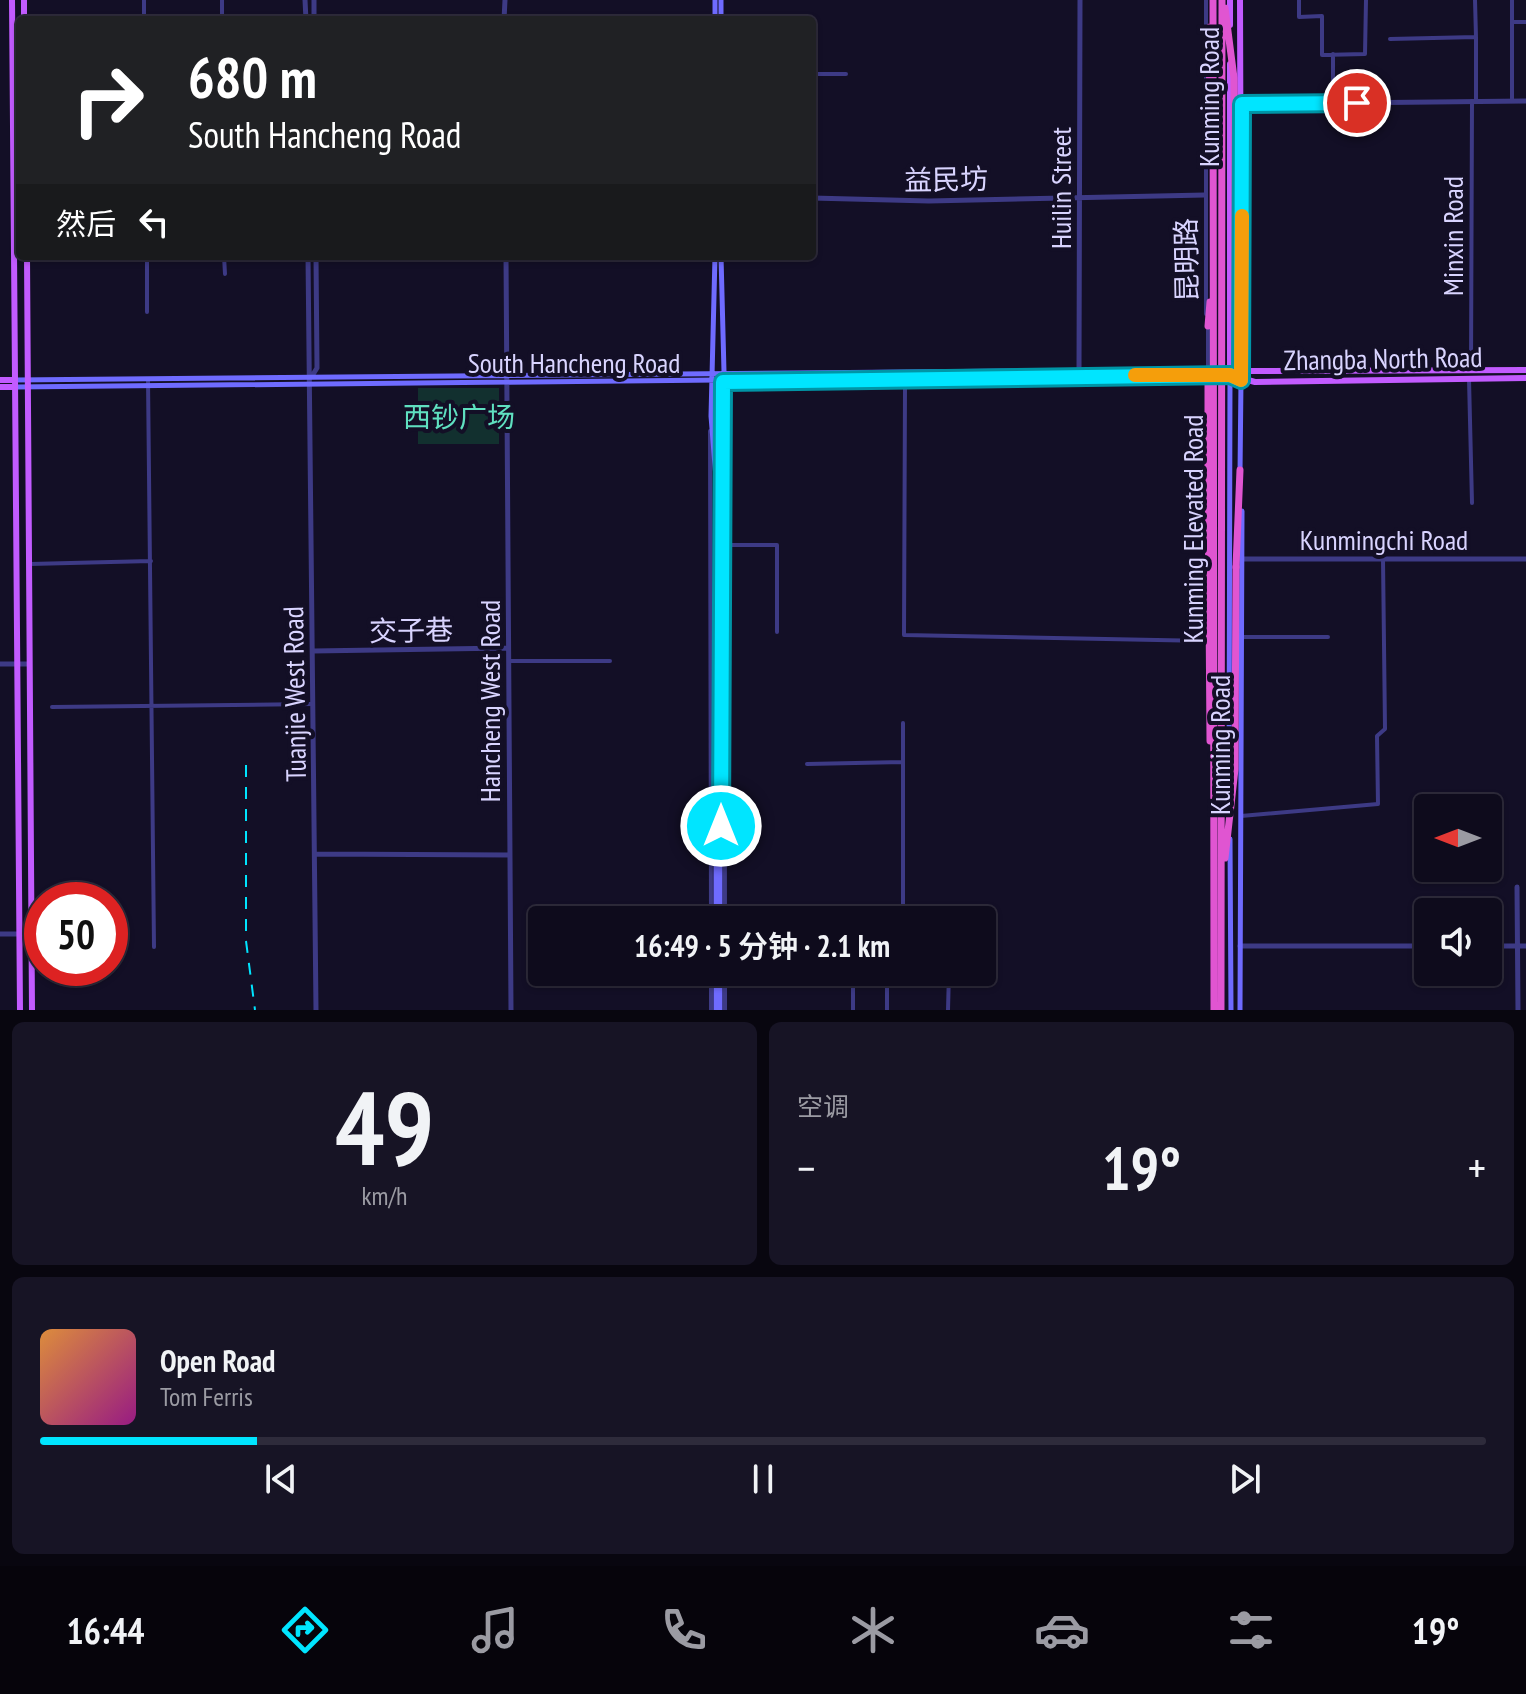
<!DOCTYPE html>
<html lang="zh">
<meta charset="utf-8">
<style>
:root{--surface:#0e0b1c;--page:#171425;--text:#f1f3f6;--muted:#9b9ba3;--line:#2e2b3b;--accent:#00e5ff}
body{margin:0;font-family:"PT Sans Narrow","Noto Sans SC",sans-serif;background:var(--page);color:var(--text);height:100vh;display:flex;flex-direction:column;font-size:30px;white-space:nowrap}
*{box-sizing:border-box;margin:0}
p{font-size:26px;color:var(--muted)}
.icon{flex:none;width:44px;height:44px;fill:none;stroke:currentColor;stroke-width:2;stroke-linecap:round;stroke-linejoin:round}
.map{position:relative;height:1010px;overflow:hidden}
.details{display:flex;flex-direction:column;gap:12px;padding:12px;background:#08060f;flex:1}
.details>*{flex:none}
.top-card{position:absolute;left:16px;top:16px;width:800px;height:244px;border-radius:8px;box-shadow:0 2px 6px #0004,0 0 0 2px var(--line);background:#202124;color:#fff;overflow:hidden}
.needle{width:52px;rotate:270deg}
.fabs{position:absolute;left:1414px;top:794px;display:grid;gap:16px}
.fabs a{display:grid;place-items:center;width:88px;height:88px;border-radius:8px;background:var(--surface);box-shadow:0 2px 6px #0004,0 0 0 2px var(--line);font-size:40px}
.speed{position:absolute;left:24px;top:882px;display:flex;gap:16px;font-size:40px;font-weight:700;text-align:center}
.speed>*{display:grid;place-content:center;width:104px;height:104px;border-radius:50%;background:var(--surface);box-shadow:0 2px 6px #0004,0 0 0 2px var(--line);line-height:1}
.speed .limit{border:12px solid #d22;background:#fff;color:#111}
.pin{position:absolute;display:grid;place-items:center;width:68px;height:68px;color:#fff;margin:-34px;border:4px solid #fff;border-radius:50%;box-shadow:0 2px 8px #0007}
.me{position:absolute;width:88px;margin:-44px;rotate:0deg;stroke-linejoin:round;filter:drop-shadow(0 0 6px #0008)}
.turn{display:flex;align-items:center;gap:28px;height:168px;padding:0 40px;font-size:36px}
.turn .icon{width:104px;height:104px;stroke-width:2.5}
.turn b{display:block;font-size:56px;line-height:68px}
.then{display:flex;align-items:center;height:76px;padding:0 40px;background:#0003;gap:16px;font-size:30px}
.big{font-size:60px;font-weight:600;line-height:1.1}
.details .tile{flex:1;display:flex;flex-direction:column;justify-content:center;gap:12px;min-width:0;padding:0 28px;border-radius:12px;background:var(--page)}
.details .dial{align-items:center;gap:0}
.dial b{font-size:104px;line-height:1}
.song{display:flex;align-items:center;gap:24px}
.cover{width:96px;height:96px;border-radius:12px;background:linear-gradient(135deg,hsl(30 70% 55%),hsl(310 70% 35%))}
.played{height:8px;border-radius:4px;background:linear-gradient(90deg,var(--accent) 15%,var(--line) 15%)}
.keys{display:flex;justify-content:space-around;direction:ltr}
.heat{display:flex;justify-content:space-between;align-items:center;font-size:44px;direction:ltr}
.details .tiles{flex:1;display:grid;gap:12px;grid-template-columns:1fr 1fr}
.tile:last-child{grid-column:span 2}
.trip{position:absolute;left:528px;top:906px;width:468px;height:80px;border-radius:8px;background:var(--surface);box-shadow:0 2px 6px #0004,0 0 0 2px var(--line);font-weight:600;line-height:80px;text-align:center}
.menu{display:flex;height:128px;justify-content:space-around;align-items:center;background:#06040b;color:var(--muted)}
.menu .icon{width:56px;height:56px}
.menu .active{color:var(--accent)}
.menu b{font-size:36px;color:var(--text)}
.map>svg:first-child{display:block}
</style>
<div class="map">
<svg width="1526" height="1010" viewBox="0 0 1526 1010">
<rect width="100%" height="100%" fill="#130f26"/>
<path fill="#12302f" d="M418 388H499V444H418Z"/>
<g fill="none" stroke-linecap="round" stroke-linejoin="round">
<path stroke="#3d3a85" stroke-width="4" d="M144 0V20
M222 0V20
M1206 0V314
M1299 0V17L1322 16V55L1365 54 1366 0
M1475 0 1476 37
M1512 0V101
M1512 22H1526
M1390 39 1476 37V102
M1333 54V86
M812 74H846
M147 256V312
M224 256 225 274
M1208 326V369
M1471 370 1472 101
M148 379 154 947
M1469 379 1472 503
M905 388 904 635 1208 641
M724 423 725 920
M710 431 711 920
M723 545H777V632
M30 564 151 561
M1242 637H1328
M509 661H610
M52 707 313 704
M807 764 903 762
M1241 816 1378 804 1377 736 1385 729 1383 559
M903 914V723
M828 920V914H931V920
M711 972V1010
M725 972V1010
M853 972V1010
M887 1010V972
M948 1010 949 972"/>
<path stroke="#3d3a85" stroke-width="5" d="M305 0 306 20
M314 0V20
M504 20 505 0
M1239 104 1526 101
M812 198 929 201 1205 195
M308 256 316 1010
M506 256 511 1010
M1079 374 1080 0
M312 376 317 368 316 256
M1242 559H1526
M313 651 508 648
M0 664H29
M315 854 510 855
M1517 887 1518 1010
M0 934H31
M1240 946H1428
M1488 946H1526"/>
<path stroke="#6f6bff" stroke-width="5" d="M715 0V20
M721 0V20
M715 256 711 416 716 478V920
M14 380 1230 369
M15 387 1230 375 1229 793
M1240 473 1241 380
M1230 839 1231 1010
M720 920V472L724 372 721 256
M716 972V1010
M720 1010V972
M1240 1010 1242 511"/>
<path stroke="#c25bff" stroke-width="6" d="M12 0 20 1010
M24 0V20
M1240 0 1241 312
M1230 25V0
M1230 64V375L1255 382 1526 378
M27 256 32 1010
M1241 328V380
M1238 371 1526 370
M0 380H14
M0 387H14"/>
<path stroke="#e055d1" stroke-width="7" d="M1235 277 1240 331
M1208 326 1210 302
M1208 472V375
M1236 567 1240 470"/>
<path stroke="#00e5ff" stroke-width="2" stroke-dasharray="12 10" stroke-linecap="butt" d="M246 765V941L255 1010"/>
<path stroke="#e055d1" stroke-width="7" d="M1213 0 1214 1010
M1225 8 1234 78 1235 277
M1209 139 1210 27
M1208 472 1210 741
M1225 858 1235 769 1236 567
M1221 1010 1222 0"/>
</g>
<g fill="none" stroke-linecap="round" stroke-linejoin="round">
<defs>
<path id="route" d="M721 826 723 382 1230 375 1241 380 1242 104 1357 103"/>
</defs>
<use href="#route" stroke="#0095a6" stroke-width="20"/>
<use href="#route" stroke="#00e5ff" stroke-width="14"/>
<path stroke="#f59e0b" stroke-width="14" d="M1135 375H1230L1241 380 1242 216"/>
</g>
<g text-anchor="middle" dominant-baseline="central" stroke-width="8" stroke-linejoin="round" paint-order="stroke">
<g font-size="28" fill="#d9d4ff" stroke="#130f26">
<text transform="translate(1208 97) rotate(-90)">Kunming Road</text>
<text transform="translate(946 179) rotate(-1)">益民坊</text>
<text transform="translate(1060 188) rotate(-90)">Huilin Street</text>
<text transform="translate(1452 236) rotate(-90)">Minxin Road</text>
<text transform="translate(1186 260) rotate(-91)">昆明路</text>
<text transform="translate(1383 358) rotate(-1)">Zhangba North Road</text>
<text x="574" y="362">South Hancheng Road</text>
<text transform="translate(1192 529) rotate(-90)">Kunming Elevated Road</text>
<text x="1384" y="539">Kunmingchi Road</text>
<text transform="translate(411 630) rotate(-1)">交子巷</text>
<text transform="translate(294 694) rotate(-91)">Tuanjie West Road</text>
<text transform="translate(489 701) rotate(-90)">Hancheng West Road</text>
<text transform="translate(1219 745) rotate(-90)">Kunming Road</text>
</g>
<g font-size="28" fill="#5fe0c0" stroke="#130f26">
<text x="459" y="416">西钞广场</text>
</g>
</g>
</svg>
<div class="fabs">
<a><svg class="needle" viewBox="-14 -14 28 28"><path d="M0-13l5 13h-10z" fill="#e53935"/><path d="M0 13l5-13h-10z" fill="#9b9ba3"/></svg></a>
<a><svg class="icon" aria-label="sound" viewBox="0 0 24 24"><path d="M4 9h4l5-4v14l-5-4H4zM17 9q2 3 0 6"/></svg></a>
</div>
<div class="speed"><div class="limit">50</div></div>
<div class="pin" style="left:1357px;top:103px;background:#d93025"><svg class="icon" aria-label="arrive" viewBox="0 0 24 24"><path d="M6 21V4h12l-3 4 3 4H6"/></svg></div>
<svg class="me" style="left:721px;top:826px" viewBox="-20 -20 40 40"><circle r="17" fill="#00e5ff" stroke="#fff" stroke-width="3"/><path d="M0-11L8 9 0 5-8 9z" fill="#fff"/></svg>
<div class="trip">16:49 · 5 分钟 · 2.1 km</div>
<div class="top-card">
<div class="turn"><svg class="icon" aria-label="right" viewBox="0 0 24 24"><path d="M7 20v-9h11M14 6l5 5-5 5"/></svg><div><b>680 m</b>South Hancheng Road</div></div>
<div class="then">然后<svg class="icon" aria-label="left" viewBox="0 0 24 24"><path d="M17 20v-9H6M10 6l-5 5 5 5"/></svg></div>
</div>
</div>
<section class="details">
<div class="tiles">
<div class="tile dial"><b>49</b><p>km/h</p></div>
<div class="tile"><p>空调</p>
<div class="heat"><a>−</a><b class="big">19°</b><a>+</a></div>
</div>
<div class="tile">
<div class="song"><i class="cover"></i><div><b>Open Road</b><p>Tom Ferris</p></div></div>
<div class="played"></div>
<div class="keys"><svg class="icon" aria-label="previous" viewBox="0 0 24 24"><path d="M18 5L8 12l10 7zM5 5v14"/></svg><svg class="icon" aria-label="pause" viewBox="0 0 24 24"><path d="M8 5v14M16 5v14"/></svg><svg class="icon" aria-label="next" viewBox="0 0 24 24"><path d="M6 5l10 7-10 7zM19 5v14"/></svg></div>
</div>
</div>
</section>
<nav class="menu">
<b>16:44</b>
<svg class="icon active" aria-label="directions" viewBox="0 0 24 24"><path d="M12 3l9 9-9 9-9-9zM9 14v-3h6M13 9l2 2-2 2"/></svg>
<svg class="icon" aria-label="music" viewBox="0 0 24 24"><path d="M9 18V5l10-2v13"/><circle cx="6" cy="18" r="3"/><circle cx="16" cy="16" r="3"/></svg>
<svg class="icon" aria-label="phone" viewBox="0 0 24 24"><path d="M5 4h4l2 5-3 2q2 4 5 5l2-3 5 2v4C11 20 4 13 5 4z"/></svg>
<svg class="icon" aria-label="climate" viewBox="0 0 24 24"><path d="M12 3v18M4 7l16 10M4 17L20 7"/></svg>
<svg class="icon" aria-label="car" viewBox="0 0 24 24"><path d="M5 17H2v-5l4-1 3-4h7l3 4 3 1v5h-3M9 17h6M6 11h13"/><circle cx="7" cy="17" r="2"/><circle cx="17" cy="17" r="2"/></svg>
<svg class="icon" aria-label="filters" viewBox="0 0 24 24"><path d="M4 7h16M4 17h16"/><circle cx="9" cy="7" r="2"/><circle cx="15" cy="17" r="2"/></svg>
<b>19°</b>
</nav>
